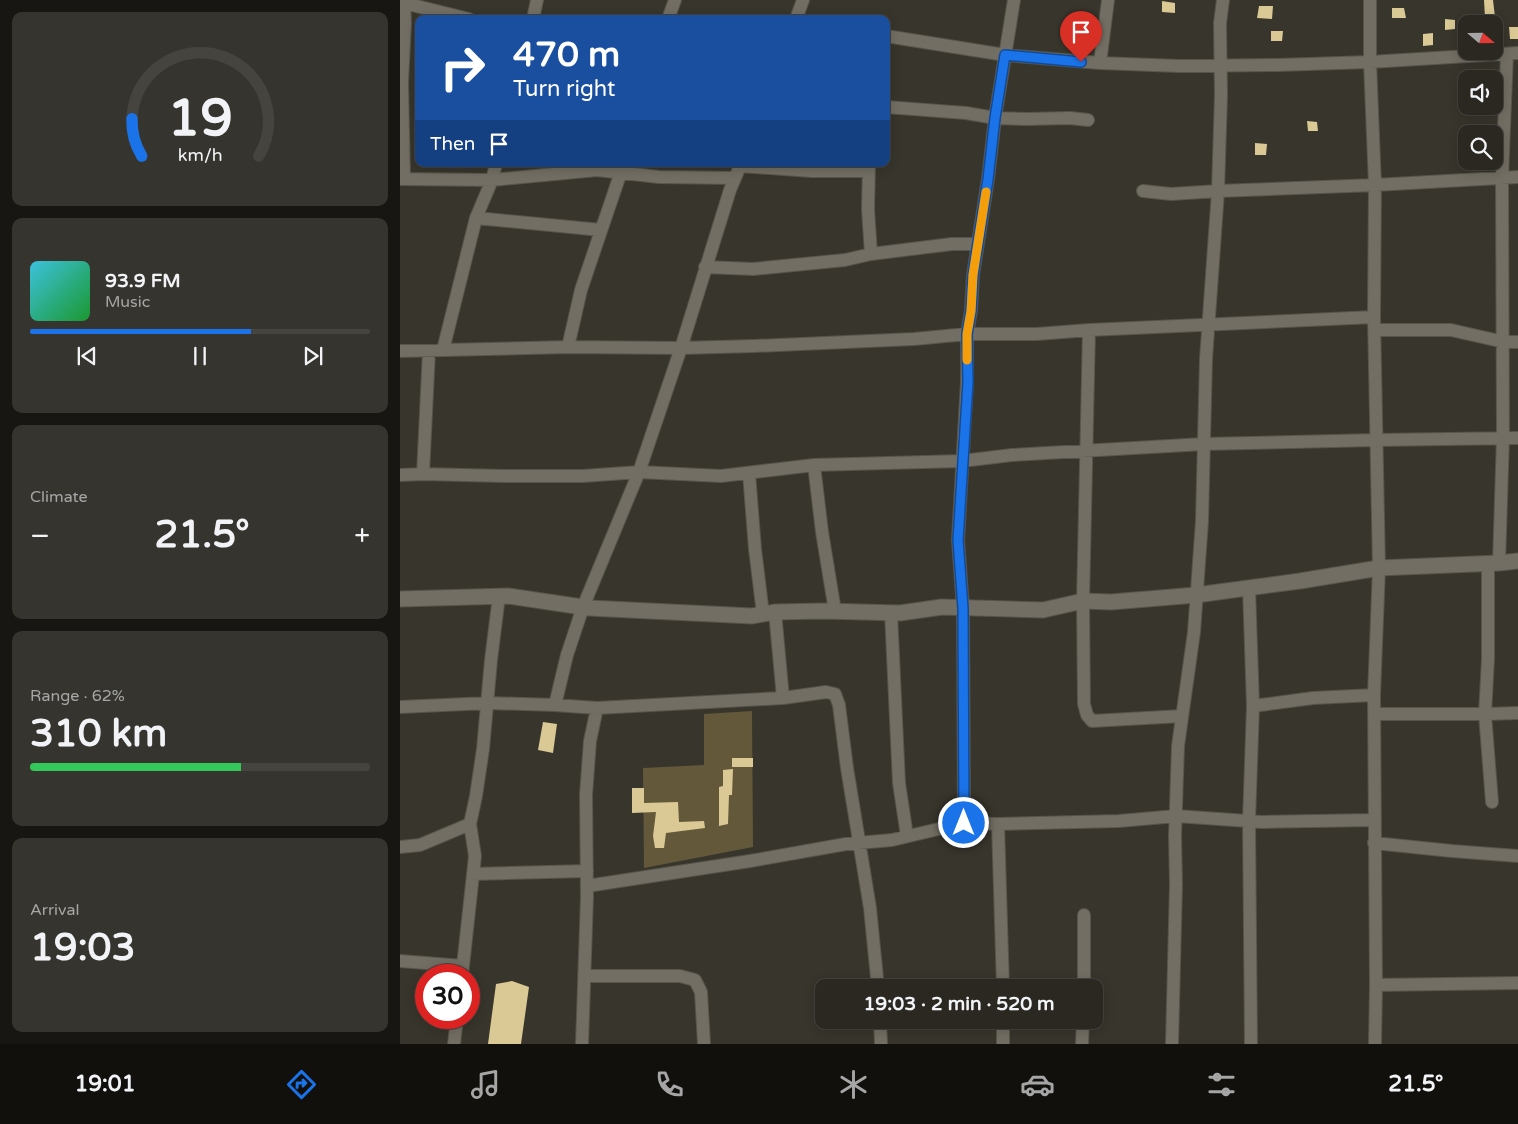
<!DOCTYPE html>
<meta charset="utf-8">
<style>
:root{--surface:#2a2821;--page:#36342e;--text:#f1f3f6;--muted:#a5a6a5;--line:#46443f;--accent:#1a73e8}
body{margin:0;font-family:"Varela Round",sans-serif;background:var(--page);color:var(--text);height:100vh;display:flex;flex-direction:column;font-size:19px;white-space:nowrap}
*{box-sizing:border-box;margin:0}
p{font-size:16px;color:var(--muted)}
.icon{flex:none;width:28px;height:28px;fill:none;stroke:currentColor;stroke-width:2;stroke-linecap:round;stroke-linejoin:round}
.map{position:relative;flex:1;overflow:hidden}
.side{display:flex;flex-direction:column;gap:12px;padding:12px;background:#171612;width:400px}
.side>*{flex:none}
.guide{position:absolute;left:15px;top:15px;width:475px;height:152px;border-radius:10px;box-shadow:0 2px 12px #0003,0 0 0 1px var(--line);background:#1a4fa0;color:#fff;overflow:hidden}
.needle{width:32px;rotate:110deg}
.fabs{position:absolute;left:1058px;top:15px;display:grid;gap:10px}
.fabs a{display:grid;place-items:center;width:45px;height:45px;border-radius:10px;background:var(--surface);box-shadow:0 2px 12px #0003,0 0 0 1px var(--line);font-size:25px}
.speed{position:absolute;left:15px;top:964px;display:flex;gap:10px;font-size:25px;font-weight:700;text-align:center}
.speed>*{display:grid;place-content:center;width:65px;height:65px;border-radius:50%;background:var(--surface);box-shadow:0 2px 12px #0003,0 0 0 1px var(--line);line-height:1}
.speed .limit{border:8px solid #d22;background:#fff;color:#111}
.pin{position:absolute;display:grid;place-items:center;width:42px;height:42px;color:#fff;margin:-51px -21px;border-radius:50% 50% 50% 0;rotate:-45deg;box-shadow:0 0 5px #0007}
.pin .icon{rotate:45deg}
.me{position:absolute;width:55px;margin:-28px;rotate:0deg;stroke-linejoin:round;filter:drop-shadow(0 0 4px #0008)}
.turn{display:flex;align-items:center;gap:18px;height:105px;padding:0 15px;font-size:22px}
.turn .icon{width:65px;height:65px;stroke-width:2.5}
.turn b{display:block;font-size:35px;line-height:42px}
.then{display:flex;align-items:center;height:48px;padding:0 15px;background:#0003;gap:10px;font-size:19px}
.big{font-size:38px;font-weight:700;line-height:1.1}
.side .tile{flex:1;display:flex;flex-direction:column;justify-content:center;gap:8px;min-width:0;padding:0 18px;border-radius:10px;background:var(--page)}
.side .dial{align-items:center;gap:0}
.dial svg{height:130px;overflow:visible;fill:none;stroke:var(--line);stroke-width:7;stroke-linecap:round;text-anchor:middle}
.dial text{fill:var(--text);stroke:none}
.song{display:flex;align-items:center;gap:15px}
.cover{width:60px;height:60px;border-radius:8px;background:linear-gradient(135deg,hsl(190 70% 55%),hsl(130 70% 35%))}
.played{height:5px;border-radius:2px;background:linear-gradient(90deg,var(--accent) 65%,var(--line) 65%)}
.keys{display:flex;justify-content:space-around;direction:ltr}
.heat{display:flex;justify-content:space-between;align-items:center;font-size:28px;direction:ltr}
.charge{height:8px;border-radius:4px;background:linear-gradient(90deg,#34c759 62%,var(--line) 0)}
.trip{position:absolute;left:415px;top:979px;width:288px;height:50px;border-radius:10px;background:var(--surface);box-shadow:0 2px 12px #0003,0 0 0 1px var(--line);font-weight:700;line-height:50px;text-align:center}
.tab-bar{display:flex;height:80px;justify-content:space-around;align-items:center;background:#11100d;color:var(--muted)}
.tab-bar .icon{width:35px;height:35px}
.tab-bar .active{color:var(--accent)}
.tab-bar b{font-size:22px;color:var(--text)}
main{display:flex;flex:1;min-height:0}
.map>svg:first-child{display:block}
</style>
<main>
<section class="side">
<div class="tile dial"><svg viewBox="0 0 100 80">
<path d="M14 69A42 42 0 1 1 86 69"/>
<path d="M14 69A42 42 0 0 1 8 46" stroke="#1a73e8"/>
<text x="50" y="56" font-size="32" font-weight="700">19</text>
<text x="50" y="72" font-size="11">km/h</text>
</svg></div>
<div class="tile">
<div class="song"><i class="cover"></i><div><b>93.9 FM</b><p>Music</p></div></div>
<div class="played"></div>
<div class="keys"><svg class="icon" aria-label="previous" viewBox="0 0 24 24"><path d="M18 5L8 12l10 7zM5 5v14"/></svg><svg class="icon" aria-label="pause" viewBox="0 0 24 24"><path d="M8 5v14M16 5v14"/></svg><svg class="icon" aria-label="next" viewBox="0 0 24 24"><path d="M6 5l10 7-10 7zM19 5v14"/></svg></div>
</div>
<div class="tile"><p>Climate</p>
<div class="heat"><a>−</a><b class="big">21.5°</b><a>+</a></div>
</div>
<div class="tile"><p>Range · 62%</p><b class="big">310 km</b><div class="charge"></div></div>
<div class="tile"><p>Arrival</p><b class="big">19:03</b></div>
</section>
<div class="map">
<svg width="1118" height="1044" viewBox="0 0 1118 1044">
<rect width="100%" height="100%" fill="#38352c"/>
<path fill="#63593a" d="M352 711 353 847 244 868 243 768 304 765V714Z"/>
<path fill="#dac994" d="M1084 0H1093L1095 17 1085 18Z
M762 1 775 3V13L762 12Z
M859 6H873L872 19 857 18Z
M992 8H1004L1006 18H992Z
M1045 19 1055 20V29L1045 30Z
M1109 27H1118V39H1110Z
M871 31H883L882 41H871Z
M1033 33V45L1023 46V34Z
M907 121 917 122 918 131H908Z
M855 143 867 144 866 155H855Z
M143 722 157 724 153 753 138 750Z
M332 758H353V767H332Z
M333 769 332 795H329L328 824 319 826V787L323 786V770Z
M232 788H244V803L278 802 279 822 304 821 305 828 266 833 264 848H255L253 836 256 812 232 813Z
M112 981 129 987 121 1044H88L96 984Z"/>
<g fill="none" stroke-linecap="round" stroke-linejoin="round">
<defs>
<path id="street" d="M970 0V62L975 185 974 317 979 568 974 695 976 985 975 1044
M0 2 69 19
M133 19 137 0
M268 19 275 0
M396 19 403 0
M486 36 605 55 700 63 779 66 878 65 970 62 1118 53
M700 63 708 0
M486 107 566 113 595 118 627 119 670 118 688 120
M469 164 468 209 471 254
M340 166 412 171H468
M4 178 2 82 5 24 4 0
M0 179 92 180 197 170 259 177 335 178
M743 191 771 194 818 191 975 185 1118 177
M76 218 201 230
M305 267 353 269 445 260 471 254 552 244H578
M689 330 683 601 684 704 687 715 692 721 782 716
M975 330H1051L1104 342H1118
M168 347 181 290 223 166
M43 350 76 218 92 180 96 164
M0 351 168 347 281 348 354 346 514 339 567 334H637L689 330 974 317
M414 465 422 532 435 611
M349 473 355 549 363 614
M23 474 29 351
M0 475 23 474 104 476H183L239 472 321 476 414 465 562 461 612 455 804 444 976 440 1118 438
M1088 563V659L1085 714 1092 802
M1099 563 1103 437 1102 177 1107 54
M849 588 853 706 849 821 851 1044
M375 612 383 698
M491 613 499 783 507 836
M155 705 167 655 183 607 239 472 281 348 330 190 341 164
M853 706 913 698 974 695
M0 707 88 703 155 705 197 708 383 698 426 692 435 694 439 705 447 768 470 908 478 988
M974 714H1085L1118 713
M564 823 563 608 558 540 567 382V334L571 311 573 275 588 179 595 118 614 0
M598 824 603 988
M974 843 1052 851 1118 856
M0 847 20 845 70 824
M73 874 187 871
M187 886 350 861 446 844 492 840 564 823 598 824 719 821 776 816 862 822 974 820
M0 961 63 966
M62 975 75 856 70 824 76 796 83 749 91 660 99 596
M184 976H280L295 980 301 992 304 1044
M976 985 1118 983
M684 988V915
M480 1020 481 1044
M603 1020V1044
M54 1044 57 1018
M182 1044 187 897 186 795 190 741 197 708
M682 1044 683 1020
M772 1044 776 884 775 836 778 746 794 632 802 521 806 359 818 191 821 95 820 23 823 0"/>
<path id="secondary" d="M0 599 108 596 189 608 352 616 375 612 423 611 500 613 542 607 643 610 683 601 711 602 796 595 900 581 979 568 1099 563 1118 561"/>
</defs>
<use href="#street" stroke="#57544b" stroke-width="14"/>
<use href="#secondary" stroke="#57544b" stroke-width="17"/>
<use href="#street" stroke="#726e63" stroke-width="12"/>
<use href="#secondary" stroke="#726e63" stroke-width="15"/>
</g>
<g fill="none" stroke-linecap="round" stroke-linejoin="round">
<defs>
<path id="route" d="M564 823 563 608 558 540 568 382 567 334 571 311 573 275 588 179 595 118 605 55 681 62"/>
</defs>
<use href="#route" stroke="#114b97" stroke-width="12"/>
<use href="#route" stroke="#1a73e8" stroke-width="9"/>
<path stroke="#f59e0b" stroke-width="9" d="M567 360V334L571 311 573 275 586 192"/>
</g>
</svg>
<div class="fabs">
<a><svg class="needle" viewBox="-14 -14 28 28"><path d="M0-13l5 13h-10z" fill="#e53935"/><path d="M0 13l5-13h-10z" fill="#a5a6a5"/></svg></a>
<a><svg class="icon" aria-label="sound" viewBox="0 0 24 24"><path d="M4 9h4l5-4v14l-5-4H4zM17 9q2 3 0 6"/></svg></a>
<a><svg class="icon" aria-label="search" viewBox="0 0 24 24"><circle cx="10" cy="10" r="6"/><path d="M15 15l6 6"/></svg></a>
</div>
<div class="speed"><div class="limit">30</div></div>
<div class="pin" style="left:681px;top:62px;background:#d93025"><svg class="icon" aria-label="arrive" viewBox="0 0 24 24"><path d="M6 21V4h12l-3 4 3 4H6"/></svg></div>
<svg class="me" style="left:564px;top:823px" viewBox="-20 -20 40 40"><circle r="17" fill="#1a73e8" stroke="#fff" stroke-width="3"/><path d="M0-11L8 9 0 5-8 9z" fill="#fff"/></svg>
<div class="trip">19:03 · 2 min · 520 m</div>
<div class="guide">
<div class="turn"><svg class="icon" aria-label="right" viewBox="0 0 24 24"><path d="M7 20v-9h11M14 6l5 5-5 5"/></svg><div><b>470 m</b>Turn right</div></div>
<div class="then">Then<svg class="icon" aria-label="arrive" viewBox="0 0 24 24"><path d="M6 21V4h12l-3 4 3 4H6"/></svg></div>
</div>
</div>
</main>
<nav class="tab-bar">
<b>19:01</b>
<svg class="icon active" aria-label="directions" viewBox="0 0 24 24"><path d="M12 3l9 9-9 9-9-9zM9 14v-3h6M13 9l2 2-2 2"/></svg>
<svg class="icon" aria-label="music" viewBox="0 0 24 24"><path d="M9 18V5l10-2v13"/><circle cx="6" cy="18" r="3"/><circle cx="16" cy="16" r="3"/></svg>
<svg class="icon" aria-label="phone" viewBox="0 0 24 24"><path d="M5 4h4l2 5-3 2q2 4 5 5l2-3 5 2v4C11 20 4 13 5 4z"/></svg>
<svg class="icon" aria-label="climate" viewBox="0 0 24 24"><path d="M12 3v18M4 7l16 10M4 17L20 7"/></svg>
<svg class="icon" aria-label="car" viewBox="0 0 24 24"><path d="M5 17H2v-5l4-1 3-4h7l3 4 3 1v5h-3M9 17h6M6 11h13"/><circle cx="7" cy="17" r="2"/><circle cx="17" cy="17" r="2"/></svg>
<svg class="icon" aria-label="filters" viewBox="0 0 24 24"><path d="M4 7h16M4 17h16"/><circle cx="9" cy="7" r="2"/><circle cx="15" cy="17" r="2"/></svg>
<b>21.5°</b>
</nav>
